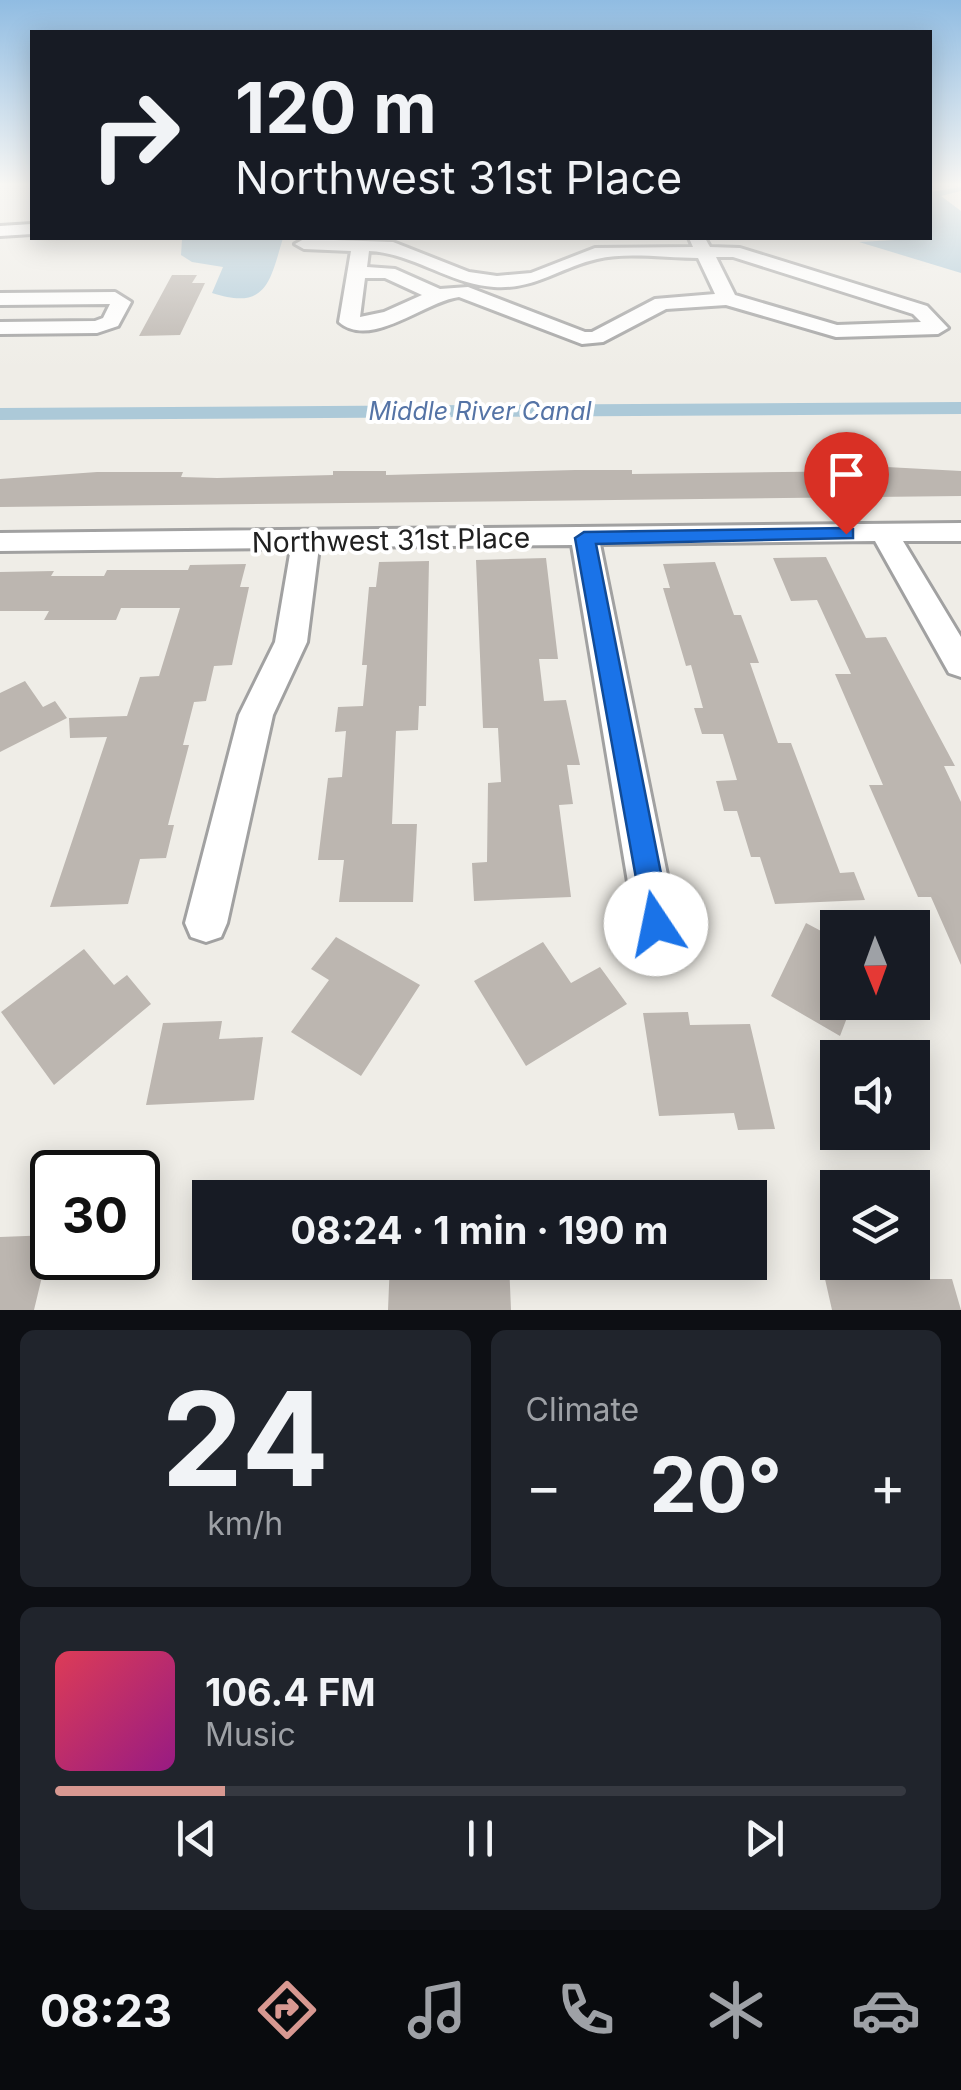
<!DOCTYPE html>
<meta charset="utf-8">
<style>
:root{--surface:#171b24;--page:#20242c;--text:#f1f3f6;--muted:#9ea1a6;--line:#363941;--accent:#d89891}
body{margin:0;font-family:Inter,sans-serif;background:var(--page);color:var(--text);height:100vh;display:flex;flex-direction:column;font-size:38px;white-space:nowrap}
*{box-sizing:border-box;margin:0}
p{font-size:32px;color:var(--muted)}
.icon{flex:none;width:55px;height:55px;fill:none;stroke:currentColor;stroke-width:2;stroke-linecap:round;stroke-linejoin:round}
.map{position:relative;height:1310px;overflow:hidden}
.drawer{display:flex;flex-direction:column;gap:20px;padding:20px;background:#0d0f14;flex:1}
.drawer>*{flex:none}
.top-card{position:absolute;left:30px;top:30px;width:902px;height:210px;border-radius:0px;box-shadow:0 5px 25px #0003;background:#171b24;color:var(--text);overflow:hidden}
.needle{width:65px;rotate:179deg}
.controls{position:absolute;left:820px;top:910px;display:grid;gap:20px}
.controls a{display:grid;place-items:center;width:110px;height:110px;border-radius:0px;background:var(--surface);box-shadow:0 5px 25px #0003;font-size:50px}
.speed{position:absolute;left:30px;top:1150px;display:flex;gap:20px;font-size:50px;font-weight:700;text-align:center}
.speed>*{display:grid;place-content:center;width:130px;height:130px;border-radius:50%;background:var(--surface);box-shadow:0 5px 25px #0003;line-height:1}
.speed .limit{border:5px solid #111;border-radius:15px;background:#fff;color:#111}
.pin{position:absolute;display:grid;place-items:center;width:85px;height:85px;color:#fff;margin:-102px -42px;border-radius:50% 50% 50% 0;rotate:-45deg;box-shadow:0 0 10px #0007}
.pin .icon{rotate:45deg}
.me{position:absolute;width:110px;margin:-55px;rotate:349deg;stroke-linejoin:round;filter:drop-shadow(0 0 8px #0008)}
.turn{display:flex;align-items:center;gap:35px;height:210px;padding:0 40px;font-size:45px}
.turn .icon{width:130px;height:130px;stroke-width:2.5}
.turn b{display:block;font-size:70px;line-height:85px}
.big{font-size:75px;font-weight:700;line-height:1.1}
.drawer .widget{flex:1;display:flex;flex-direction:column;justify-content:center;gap:15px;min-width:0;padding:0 35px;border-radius:15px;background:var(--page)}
.drawer .dial{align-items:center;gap:0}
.dial b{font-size:130px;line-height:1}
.song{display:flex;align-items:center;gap:30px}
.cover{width:120px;height:120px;border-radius:15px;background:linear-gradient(135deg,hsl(350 70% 55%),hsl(310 70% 35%))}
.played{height:10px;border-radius:5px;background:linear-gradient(90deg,var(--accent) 20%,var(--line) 20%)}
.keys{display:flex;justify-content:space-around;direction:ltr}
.heat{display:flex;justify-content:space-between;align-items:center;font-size:55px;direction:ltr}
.drawer .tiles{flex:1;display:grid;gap:20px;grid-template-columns:1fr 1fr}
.widget:last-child{grid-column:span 2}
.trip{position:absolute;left:192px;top:1180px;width:575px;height:100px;border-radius:0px;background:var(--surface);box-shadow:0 5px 25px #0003;font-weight:700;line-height:100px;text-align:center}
.tabs{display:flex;height:160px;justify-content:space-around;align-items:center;background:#090b0e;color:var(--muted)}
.tabs .icon{width:70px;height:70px}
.tabs .current{color:var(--accent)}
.tabs b{font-size:45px;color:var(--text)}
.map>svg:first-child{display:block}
</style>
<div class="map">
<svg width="961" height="1310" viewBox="0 0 961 1310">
<rect width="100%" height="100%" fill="#efede7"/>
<path fill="#acc9d8" d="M961 187V191L941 196 961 211V273L859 242 930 238V192Z
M188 238H283C270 281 267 311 212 293L223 267 192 262 181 255 182 240Z"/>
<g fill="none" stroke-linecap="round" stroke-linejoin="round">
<path fill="#acc9d8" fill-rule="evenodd" d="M961 402V414L0 420V408Z"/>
</g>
<path fill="#bcb6b0" d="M172 275H197L192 283H205L180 335 139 336Z
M868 466 961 471V496L0 507V479L97 472H183L181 477 217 478 333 475V471H386V475L575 470H632V474L870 471Z
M826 557 866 638 886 637 955 766H944L961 802V965L931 897H918L869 785H883L835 674H851L817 600 791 601 773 558Z
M546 558 558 659H539L544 701 566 700 580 765H567L573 804 559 805 571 897 474 901 472 863 487 862 488 783 501 782 498 728H483L476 560Z
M429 561 426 706H419L418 730 396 731 392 824H417L413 902H339L344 860H318L328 778 342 777 346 731 335 732 338 707 363 706 367 665H362L369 587H376L379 562Z
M715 562 734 615H741L759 663H750L778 743H791L840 873 854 872 865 900 775 904 760 857H751L737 811H724L716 781 737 780 723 734H702L694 708H703L691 665 686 666 663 588H670L663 564Z
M246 564 240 587H249L232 665 214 666 206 701 194 702 183 745H189L168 825H174L166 858 140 859 128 904 50 907 107 737 70 738 69 718 127 716 140 677 159 676 180 608H121L116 620H44L49 611H0V572L54 571 51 576H104L107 570H188L190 565Z
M25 681 43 707 55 701 67 718 0 752V693Z
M806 923 838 940V1002H853L840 1036 771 996Z
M336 937 420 985 361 1076 291 1032 329 980 311 969Z
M543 942 571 983 600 967 627 1004 526 1066 474 981Z
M84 949 114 985 127 975 151 1004 54 1085 1 1012Z
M688 1012 690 1025 750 1024 775 1129 738 1130 734 1113 659 1116 643 1013Z
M222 1021 219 1039 263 1037 254 1100 146 1105 163 1023Z
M52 1235 34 1310H0V1237Z
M390 1262H509L511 1310H388Z
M825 1279H952L961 1310H832Z"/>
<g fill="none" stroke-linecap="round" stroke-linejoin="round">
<defs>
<path id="minor" d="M32 224V234L0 236V226Z
M689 238H705L710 247 740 248 927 306 948 328 938 334 836 337 726 305 666 309 603 342 582 344 459 297C425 301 371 350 339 322L351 251 304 249 295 244 304 239 393 242 469 272 497 276 531 273 595 248 693 247ZM369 251C413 253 449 284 494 287 534 290 561 267 597 259 627 252 666 258 698 258L715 294 655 299 592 332H585L468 287 440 289 395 269 367 267ZM716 257H733L913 314 921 322 837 325 735 295ZM365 278H385L422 295 384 312 360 317Z
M115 292 131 302 118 326 97 333 0 334V322L95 321 103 318 110 304 0 305V293Z
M961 523V541H903L961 637V677L949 673 875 541 600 544 677 924 671 938 656 943 641 938 635 924 572 545 319 547 307 642 273 715 227 923 221 937 206 942 191 937 185 923 239 715 275 642 291 548 0 551V533Z"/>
</defs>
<use href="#minor" stroke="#a1a1a1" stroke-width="6"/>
<use href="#minor" fill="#fff" fill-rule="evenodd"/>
</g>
<linearGradient id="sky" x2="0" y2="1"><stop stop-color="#90bce2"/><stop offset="0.5" stop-color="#f8f7f4"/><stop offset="1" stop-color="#f8f7f4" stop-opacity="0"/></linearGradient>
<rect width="961" height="369" fill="url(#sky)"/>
<path fill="#1a73e8" stroke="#114b97" stroke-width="2.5" d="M846 528 853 529V538L596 544 671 924 666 934 656 938 646 934 575 538 584 532Z"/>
<g text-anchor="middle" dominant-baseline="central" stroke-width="8" stroke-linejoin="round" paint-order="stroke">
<g font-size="25" font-style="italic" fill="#5574a6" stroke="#fff">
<text x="480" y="411">Middle River Canal</text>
</g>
<g font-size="28" fill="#202020" stroke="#fff">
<text transform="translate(391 540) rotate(-1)">Northwest 31st Place</text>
</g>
</g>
</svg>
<div class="controls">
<a><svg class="needle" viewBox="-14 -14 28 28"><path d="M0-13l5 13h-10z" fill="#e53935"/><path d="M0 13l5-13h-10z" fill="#9ea1a6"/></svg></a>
<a><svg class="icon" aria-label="sound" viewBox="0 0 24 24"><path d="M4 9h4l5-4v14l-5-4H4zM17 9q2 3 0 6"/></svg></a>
<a><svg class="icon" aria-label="layers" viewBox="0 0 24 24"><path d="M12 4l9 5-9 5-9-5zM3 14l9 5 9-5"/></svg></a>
</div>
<div class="speed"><div class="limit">30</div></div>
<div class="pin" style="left:846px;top:534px;background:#d93025"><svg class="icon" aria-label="arrive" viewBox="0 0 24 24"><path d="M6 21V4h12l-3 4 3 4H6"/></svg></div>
<svg class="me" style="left:656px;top:924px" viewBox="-20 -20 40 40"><circle r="19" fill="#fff"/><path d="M0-13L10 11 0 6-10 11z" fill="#1a73e8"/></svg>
<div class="trip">08:24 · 1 min · 190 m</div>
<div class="top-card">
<div class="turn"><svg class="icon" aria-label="right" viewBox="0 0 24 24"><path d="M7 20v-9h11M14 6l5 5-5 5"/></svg><div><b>120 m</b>Northwest 31st Place</div></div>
</div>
</div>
<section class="drawer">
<div class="tiles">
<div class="widget dial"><b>24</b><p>km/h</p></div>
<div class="widget"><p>Climate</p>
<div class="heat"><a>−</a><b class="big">20°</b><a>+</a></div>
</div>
<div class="widget">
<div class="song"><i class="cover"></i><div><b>106.4 FM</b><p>Music</p></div></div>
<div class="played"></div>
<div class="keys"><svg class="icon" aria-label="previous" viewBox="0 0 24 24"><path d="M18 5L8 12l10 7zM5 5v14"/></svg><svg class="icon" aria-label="pause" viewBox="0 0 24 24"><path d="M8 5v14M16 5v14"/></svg><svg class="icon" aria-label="next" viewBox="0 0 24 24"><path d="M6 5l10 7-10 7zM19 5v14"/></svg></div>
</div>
</div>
</section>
<nav class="tabs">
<b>08:23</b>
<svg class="icon current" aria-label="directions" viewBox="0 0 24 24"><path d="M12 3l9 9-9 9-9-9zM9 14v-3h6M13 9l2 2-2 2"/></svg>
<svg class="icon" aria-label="music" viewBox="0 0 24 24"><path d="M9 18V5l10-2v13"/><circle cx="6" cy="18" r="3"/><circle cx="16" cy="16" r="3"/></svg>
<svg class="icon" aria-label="phone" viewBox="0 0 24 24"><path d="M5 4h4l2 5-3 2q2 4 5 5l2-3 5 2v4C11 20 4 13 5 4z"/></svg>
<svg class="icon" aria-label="climate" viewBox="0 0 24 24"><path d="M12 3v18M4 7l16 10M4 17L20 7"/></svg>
<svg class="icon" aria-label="car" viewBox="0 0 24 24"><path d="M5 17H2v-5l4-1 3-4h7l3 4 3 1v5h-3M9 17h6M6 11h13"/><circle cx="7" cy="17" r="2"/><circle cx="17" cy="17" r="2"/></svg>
</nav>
